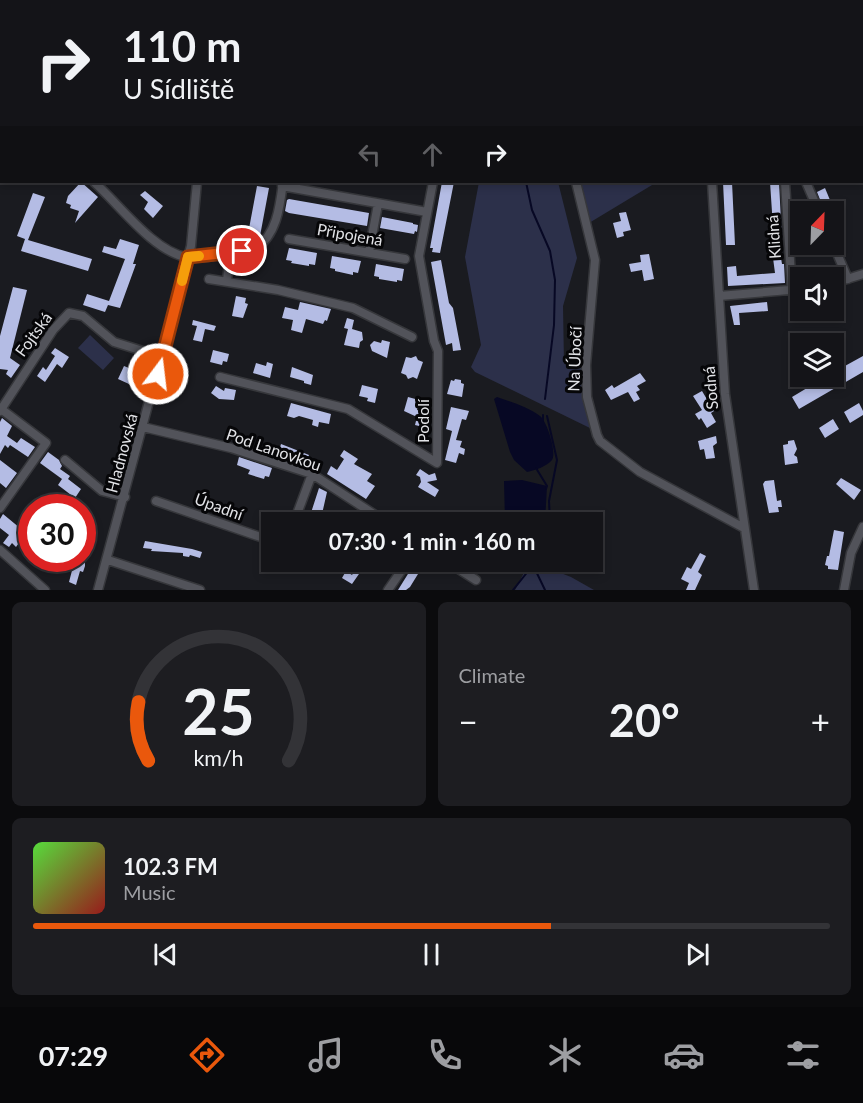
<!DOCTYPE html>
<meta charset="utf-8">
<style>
:root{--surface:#141418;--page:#1d1d21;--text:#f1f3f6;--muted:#9d9ea2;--line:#333337;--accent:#ea580c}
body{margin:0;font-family:Lato,sans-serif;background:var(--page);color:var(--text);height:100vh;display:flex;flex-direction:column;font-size:22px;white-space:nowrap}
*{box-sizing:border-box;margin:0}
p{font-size:20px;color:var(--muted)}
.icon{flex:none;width:33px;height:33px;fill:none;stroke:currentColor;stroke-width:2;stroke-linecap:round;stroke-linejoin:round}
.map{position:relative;height:590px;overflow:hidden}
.sheet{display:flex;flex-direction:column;gap:12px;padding:12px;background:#0b0b0d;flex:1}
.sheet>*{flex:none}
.hud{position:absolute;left:0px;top:0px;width:864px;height:183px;box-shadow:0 3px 9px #0003,0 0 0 2px var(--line);background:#141418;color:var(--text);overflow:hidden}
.needle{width:39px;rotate:23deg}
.fabs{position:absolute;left:790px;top:201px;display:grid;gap:12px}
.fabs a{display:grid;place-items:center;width:54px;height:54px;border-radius:0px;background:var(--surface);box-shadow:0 3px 9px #0003,0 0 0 2px var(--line);font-size:30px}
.speed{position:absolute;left:18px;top:494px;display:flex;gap:12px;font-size:30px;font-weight:700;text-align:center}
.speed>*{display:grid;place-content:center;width:78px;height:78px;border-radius:50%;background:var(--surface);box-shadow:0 3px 9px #0003,0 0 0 2px var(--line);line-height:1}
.speed .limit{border:9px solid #d22;background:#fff;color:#111}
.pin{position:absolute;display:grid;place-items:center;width:51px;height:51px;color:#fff;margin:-26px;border:3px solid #fff;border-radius:50%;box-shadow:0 2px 6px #0007}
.me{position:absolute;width:66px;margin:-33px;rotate:15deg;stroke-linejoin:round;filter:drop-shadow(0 0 4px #0008)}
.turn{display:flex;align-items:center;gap:21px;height:126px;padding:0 24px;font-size:27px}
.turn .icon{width:78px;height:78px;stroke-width:2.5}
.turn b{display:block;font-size:42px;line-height:51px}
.lanes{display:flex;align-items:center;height:57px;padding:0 24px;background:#0003;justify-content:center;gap:30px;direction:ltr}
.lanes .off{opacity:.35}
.big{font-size:45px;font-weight:700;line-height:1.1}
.sheet .card{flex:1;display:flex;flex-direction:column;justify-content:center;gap:9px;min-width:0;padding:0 21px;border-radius:9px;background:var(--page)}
.sheet .dial{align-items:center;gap:0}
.dial svg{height:156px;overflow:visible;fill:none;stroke:var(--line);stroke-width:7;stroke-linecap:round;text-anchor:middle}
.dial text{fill:var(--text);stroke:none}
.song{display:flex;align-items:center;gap:18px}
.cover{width:72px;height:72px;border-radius:9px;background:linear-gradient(135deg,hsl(110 70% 55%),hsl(0 70% 35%))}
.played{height:6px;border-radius:3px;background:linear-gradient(90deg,var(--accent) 65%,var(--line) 65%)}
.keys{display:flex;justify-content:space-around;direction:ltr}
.heat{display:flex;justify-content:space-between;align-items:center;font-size:33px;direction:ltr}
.sheet .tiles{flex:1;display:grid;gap:12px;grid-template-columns:1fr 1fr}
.card:last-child{grid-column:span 2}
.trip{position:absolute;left:261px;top:512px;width:342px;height:60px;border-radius:0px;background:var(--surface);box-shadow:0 3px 9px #0003,0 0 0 2px var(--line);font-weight:700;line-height:60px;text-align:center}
.tab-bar{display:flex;height:96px;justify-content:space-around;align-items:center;background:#08080a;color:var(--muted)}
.tab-bar .icon{width:42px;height:42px}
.tab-bar .current{color:var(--accent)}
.tab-bar b{font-size:27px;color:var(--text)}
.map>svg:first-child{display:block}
</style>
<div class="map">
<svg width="863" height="590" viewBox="0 0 863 590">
<rect width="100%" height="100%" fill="#1a1b20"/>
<path fill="#2c304a" d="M369 0H662L663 1 370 2Z
M479 182H558L577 258 563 306 564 364 584 366 592 429 475 372 471 367 481 345 465 257Z
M578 182H657L589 223Z
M90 335 114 358 103 370 78 348Z
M530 561 571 577 594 590H515Z"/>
<path fill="#070824" d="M497 397C511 402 528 407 540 416 547 421 557 453 552 460 546 467 535 470 527 472L514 460 510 452 494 399Z
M522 480 547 486 545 522H505L504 481Z"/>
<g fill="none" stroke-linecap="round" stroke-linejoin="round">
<path stroke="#070824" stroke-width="2" d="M416 0 418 2
M526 182 532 210 550 251 555 280 554 325 545 399
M547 416 557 460 549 501 550 522
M543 421V415
M536 468 547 486 546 489
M538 561 533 565 545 590
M513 590 533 565"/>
</g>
<path fill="#b4bce4" d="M81 182 98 197 75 223 79 211 70 208 71 205 66 203 68 196Z
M442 182H454L440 253 432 252 433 248H430Z
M723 182H732L735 245H726Z
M770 182H779L782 241 774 242Z
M257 186 269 188 260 236 248 234Z
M825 188 844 234 835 237 834 212H825L817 192Z
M145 191 163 206 153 218 144 209 148 202 140 195Z
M33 193 45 197 28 240 92 259 88 271 21 251 25 239 17 236Z
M289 199 369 213 367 226 289 213 285 211 287 200Z
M626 212 631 230 623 232 624 236 617 238 613 223 621 221 619 213Z
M382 217 413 223V224L418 225 417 232 415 231 414 234 380 228Z
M120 239 139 245 133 264H136L120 308 108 305 105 312 83 305 87 294 109 301 125 259 102 252 104 246 116 249Z
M289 248 317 253 315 265 309 264V266L291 263 292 261 286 260Z
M649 254 654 279 644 281 642 270 631 272 629 264 641 262 640 255Z
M332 256 361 261 358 273 353 272V275L335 271V269L330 268Z
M773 258H781L782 264H784L785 283 728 286 727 267 736 266 737 276 775 273Z
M441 260 449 303 453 308 461 350 453 351 452 343 446 345 431 262Z
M376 264 404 269 402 281 397 280V282L379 279V277L374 276Z
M13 287 27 290 10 358 20 365 11 378 6 374 8 370 0 369V336Z
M236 296 246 298 245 303 248 304 243 318 232 316Z
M300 302 331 309 327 321 325 320 323 324 306 319 302 333 291 330 293 320 282 318 285 307 298 310Z
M767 302 768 311 739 313 740 325H734L730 306Z
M347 318 354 320 352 329 362 332 363 340 360 342 359 348 344 345 348 329 344 328Z
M193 320 216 326 214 331 205 329 202 342 193 340 197 326 192 325Z
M382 340 390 342 387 358 372 351 370 345 374 341 381 343Z
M55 348 69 357 62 368 57 364 45 382 37 376 43 367 46 370 55 356 51 353Z
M213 350 229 354 227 362 223 361 222 365 210 362Z
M416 356 418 360 423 362 417 379 413 377 408 379 406 375 401 373 406 357 411 358Z
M863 356V372L799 409 792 397 827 376H834V372Z
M267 362 273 364 270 378 253 373 256 363 266 366Z
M124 366 136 371 129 384 118 379Z
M292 367 313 375 311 385 304 383V381L290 377Z
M640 373 646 381 637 386 640 390 636 392 640 399 634 402 628 392 611 400 605 390 612 385 614 388Z
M455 379 461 380V383L464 384 462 397 447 394 451 380 454 381Z
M362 385 378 389 375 403 367 401 368 398 359 396Z
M216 386 224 391 225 388 236 390 234 400 219 399 211 393Z
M702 391 714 411 711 413 716 422 707 428 701 418 699 420 695 414 702 410 693 396Z
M408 397 419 400 417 410 424 412 426 415 423 427 415 425 417 417 404 411Z
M291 403 331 414 329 424 319 422 318 427 312 425 313 420 299 416 294 418 287 416Z
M859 403 863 411V415L850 423 844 412Z
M451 407 469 411 466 420 462 419 456 440 462 441 460 447 465 449 464 455 459 453 456 463 445 460 452 431 446 429Z
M2 418 12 426 7 436 17 443 21 438 35 447 28 457 10 445 8 448 5 445 0 454V422Z
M833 419 839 429 825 438 819 428Z
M716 436 717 443 713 446 715 458 706 459 704 449 700 450 698 441Z
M794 440 797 449 794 455 797 457 798 463 785 465 783 445 788 444V441Z
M281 444 309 455 306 464 278 454Z
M344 450 358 459 354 464 372 474 367 481 375 486 366 499 327 474 331 466 337 470 344 459 340 456Z
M48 452 59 460 62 466 60 469 70 476 68 479 81 489 75 498 58 485 62 479 40 463Z
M239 457 272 468 269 477 265 476 264 479 248 474 250 470 237 465Z
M0 460 17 473 6 488 0 483Z
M420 469 429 475 435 473 437 480 427 482 439 490 435 497 418 487 421 482 420 477 416 475Z
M841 478 861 490 854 500 836 484Z
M774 480 777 501 781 500 782 507H778L779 512 769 513 763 484 765 481Z
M319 488 327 492 322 514 318 512 314 522H308Z
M399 510 409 516 412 510 418 514 414 519 418 522H401L394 518Z
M3 514 26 533 16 547 12 543 9 547 3 543 9 535 0 528V519Z
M834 530 844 532 838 570 828 569V566L825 565 827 556H829Z
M145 541 192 549 202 552 200 558 190 555 189 557 183 556V553L151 551 152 549 143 548Z
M700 553 706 556 698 572 702 575 695 590H686L689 583 681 579 687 567 691 569Z
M75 559 85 561V566L83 572 80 571 76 585 69 582Z
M361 561H368L352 584 342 578 346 571 352 575Z
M416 561H426L410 587 406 590H398Z"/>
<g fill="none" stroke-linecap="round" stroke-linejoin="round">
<defs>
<path id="minor" d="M8 0V2
M141 0 142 2
M213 0 215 2
M667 0 668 2
M755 0V2
M820 0V2
M262 2 265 0
M734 2 737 0
M862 152H863
M0 167 2 157
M94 182C119 204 153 251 186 257 203 260 237 252 255 249 277 235 280 206 283 182
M576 182 595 260 586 365 587 397 597 435 600 441 640 472 744 528
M712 182 725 394 754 590
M785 182 792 291
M806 182 819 212
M282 186 427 212
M289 239 405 259
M833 244 848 279
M369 252 378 204
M209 279 278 290 353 308 412 337
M227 281 230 253
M834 283 863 274
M719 296 801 289
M220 377 348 409 437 463 438 351 434 341 419 256 433 182
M0 411 53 330 69 313 83 316 114 342 162 357
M143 427 231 448 312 474 386 522
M65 460 102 491 125 497
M156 501 272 541
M0 508 46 443 1 409
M294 522 312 474
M0 550 45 590
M108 560 200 590
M446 561 476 580
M98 590 191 246 197 182
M388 590 408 561
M844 590 851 553 863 527"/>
</defs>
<use href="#minor" stroke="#36373b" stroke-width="11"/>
<use href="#minor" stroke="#52535a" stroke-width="8"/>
</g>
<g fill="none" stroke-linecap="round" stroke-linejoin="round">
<defs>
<path id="route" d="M158 374 188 257 242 251"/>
</defs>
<use href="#route" stroke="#983908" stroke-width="15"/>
<use href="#route" stroke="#ea580c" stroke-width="10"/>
<path stroke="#f59e0b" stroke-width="10" d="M182 281 188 257 199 256"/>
</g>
<g text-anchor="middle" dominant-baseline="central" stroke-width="6" stroke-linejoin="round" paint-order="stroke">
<g font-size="16" fill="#e2e3e7" stroke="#060608">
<text transform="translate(350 234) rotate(10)">Připojená</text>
<text transform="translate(773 237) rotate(-94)">Klidná</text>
<text transform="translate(33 334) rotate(-54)">Fojtská</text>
<text transform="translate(574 359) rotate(-88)">Na Úbočí</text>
<text transform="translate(710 388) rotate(-95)">Sodná</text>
<text transform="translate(422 421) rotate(-90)">Podolí</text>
<text transform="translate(274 449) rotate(19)">Pod Lanovkou</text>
<text transform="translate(121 453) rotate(-75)">Hladnovská</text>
<text transform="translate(219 506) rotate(20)">Úpadní</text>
</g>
</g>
</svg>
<div class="fabs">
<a><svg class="needle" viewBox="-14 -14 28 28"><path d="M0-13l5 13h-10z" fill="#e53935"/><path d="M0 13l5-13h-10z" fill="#9d9ea2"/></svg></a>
<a><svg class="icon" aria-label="sound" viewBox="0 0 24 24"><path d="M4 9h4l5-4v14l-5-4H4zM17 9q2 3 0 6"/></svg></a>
<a><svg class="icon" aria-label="layers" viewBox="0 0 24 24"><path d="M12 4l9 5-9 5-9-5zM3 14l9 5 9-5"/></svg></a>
</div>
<div class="speed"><div class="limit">30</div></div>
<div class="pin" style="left:242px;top:251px;background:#d93025"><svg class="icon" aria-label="arrive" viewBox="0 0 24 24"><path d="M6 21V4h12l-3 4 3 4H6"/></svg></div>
<svg class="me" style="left:158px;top:374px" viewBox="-20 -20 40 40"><circle r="17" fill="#ea580c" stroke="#fff" stroke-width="3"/><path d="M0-11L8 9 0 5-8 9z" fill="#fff"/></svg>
<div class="trip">07:30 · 1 min · 160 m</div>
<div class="hud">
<div class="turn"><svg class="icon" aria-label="right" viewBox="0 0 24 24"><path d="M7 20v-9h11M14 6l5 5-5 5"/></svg><div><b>110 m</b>U Sídliště</div></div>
<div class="lanes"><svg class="icon off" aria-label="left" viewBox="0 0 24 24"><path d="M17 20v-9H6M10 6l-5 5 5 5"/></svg><svg class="icon off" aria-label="ahead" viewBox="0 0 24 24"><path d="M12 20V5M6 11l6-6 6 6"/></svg><svg class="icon" aria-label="right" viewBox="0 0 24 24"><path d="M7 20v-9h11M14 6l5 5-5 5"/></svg></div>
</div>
</div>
<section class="sheet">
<div class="tiles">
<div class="card dial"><svg viewBox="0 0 100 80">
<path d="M14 69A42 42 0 1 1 86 69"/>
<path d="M14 69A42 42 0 0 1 9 39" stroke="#ea580c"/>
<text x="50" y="56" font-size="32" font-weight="700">25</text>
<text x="50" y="72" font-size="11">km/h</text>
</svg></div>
<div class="card"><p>Climate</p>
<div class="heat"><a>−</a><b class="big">20°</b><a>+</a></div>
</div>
<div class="card">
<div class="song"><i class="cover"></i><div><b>102.3 FM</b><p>Music</p></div></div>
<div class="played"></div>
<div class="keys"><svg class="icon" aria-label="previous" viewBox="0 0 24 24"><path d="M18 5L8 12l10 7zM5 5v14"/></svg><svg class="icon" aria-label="pause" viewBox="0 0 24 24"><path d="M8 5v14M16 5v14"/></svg><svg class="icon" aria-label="next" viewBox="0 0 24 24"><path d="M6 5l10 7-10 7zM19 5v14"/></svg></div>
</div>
</div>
</section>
<nav class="tab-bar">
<b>07:29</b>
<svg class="icon current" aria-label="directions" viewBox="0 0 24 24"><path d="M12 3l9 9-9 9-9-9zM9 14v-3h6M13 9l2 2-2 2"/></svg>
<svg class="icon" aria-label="music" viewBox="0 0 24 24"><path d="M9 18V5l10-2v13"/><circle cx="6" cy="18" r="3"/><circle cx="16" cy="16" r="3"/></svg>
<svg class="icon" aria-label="phone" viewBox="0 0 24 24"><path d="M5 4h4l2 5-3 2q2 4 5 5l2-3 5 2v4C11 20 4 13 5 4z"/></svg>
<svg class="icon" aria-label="climate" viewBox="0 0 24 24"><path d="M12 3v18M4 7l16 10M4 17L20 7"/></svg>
<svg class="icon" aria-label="car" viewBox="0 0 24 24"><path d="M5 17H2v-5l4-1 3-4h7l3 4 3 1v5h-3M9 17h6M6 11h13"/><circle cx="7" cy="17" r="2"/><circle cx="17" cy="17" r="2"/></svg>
<svg class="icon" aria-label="filters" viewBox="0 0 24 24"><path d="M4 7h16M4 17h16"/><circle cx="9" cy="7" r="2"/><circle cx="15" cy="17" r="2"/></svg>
</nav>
